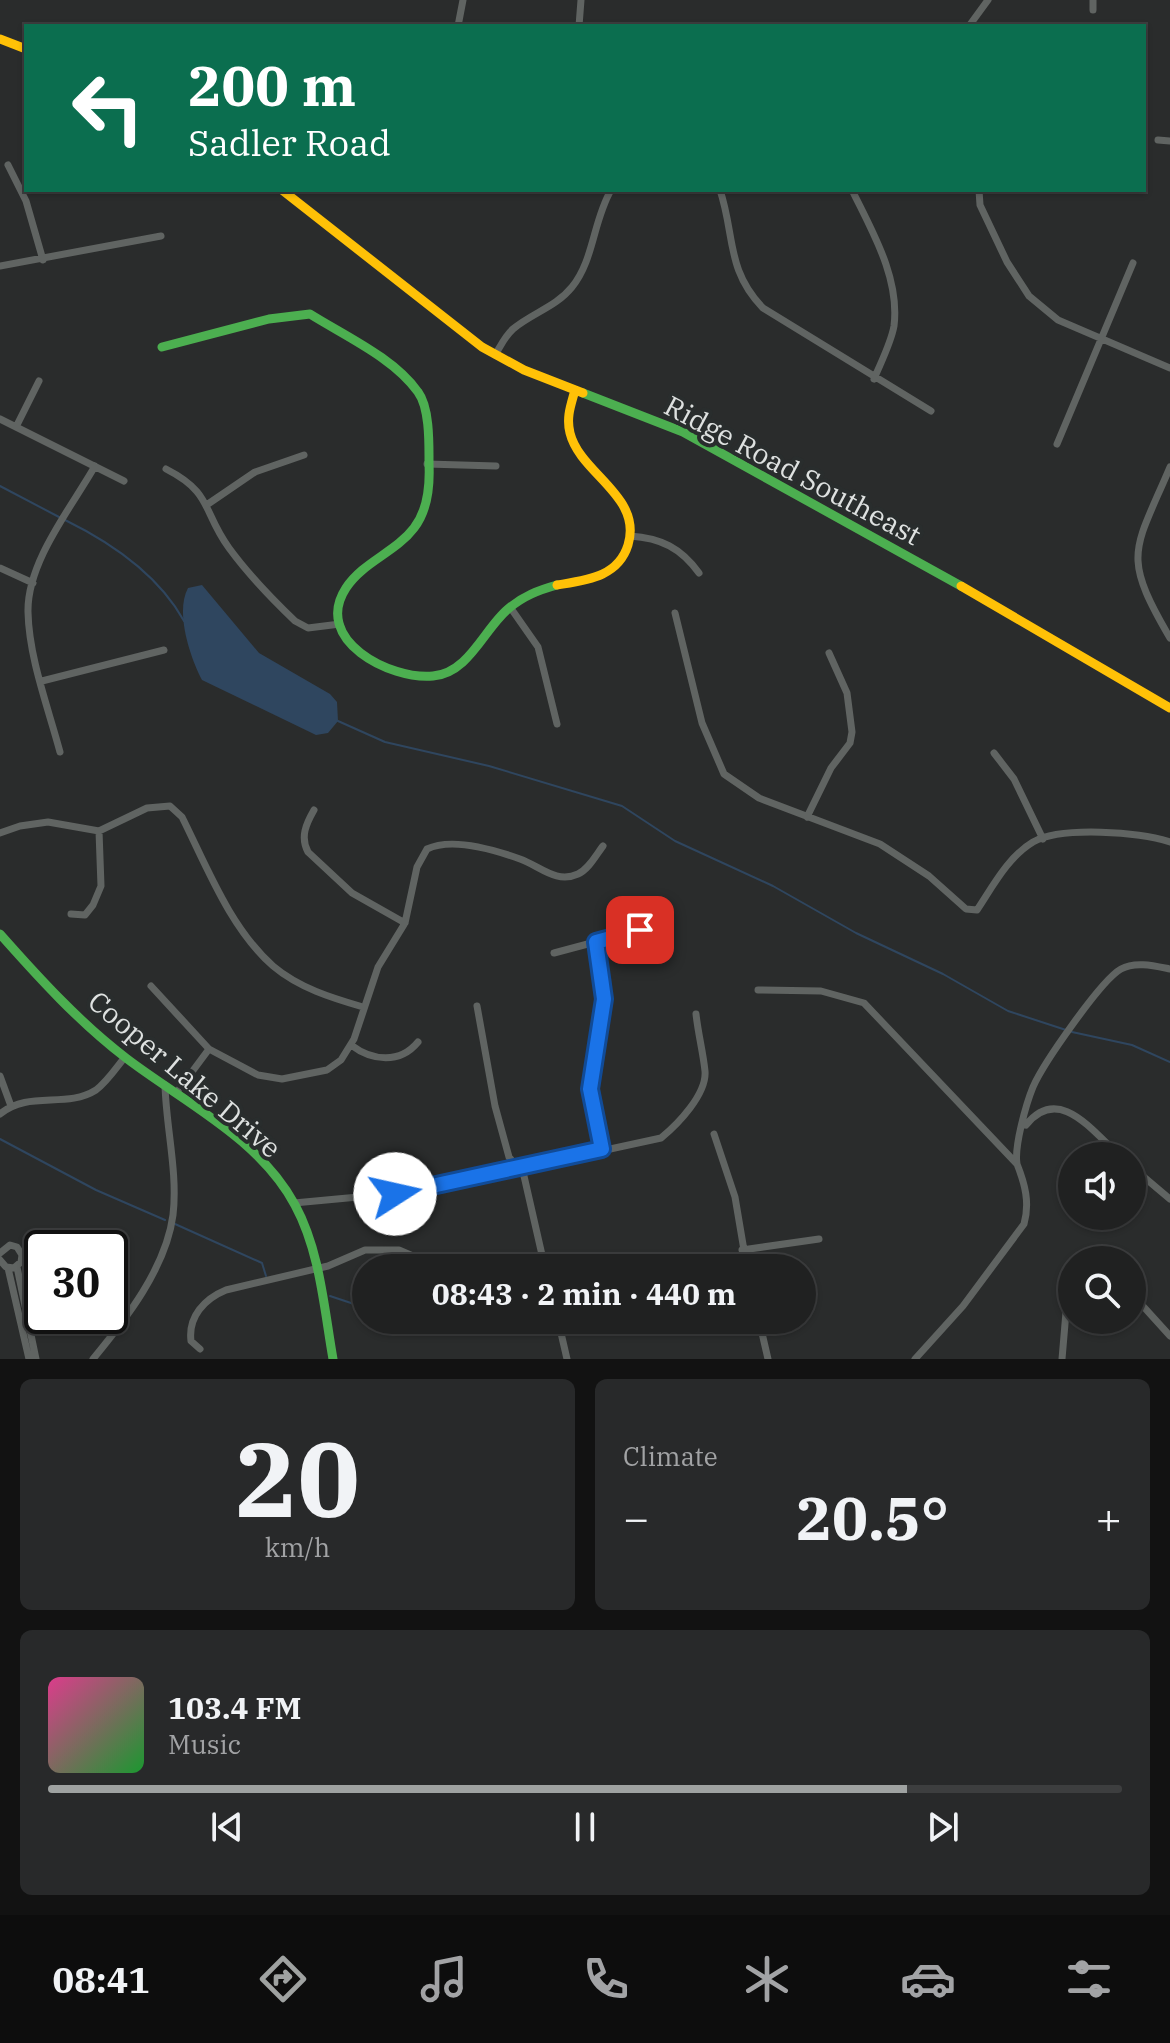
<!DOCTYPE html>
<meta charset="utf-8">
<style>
:root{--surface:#202121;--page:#28292a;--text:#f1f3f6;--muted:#a2a3a5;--line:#3d3e3f;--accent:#9fa2a1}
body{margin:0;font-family:"IBM Plex Serif",serif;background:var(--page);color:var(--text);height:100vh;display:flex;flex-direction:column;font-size:30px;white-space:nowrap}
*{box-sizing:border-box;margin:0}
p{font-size:26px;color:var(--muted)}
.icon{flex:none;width:44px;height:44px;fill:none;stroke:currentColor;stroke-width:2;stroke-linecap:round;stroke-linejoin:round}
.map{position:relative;height:1359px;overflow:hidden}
.drawer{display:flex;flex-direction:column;gap:20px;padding:20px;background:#121212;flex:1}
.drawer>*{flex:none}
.banner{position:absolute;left:24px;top:24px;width:1122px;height:168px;border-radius:0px;box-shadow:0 2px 6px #0004,0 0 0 2px var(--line);background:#0b6e4f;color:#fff;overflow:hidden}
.controls{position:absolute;left:1058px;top:1142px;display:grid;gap:16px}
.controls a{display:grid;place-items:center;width:88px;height:88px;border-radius:50%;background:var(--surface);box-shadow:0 2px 6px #0004,0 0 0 2px var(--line);font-size:40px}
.speed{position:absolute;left:24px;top:1230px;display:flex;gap:16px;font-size:40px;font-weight:700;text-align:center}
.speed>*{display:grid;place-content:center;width:104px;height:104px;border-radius:50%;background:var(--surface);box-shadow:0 2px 6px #0004,0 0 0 2px var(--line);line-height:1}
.speed .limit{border:4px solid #111;border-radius:12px;background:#fff;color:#111}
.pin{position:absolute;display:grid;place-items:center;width:68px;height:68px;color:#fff;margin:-34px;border-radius:16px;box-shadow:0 4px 12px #0006}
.me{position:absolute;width:88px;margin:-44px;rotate:80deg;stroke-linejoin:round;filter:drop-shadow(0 0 6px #0008)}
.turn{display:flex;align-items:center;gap:28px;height:168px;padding:0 32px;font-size:36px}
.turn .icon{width:104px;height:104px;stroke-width:2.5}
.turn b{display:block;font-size:56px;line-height:68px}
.big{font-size:60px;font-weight:700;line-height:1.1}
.drawer .card{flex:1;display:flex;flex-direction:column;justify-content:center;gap:12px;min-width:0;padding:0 28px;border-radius:12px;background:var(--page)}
.drawer .dial{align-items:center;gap:0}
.dial b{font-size:104px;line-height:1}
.song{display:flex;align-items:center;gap:24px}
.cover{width:96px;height:96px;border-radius:12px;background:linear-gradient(135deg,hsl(330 70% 55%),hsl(130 70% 35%))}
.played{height:8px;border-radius:4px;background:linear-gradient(90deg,var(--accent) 80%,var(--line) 80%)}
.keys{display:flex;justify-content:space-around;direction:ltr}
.heat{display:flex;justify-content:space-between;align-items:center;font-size:44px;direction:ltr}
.drawer .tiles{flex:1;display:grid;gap:20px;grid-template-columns:1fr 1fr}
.card:last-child{grid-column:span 2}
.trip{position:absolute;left:352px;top:1254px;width:464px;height:80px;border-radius:40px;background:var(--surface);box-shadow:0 2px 6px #0004,0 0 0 2px var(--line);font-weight:700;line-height:80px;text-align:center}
.tabs{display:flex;height:128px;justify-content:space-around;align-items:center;background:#0d0d0d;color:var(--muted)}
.tabs .icon{width:56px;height:56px}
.tabs .selected{color:var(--accent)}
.tabs b{font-size:36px;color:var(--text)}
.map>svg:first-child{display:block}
</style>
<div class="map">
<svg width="1170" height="1359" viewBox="0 0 1170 1359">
<rect width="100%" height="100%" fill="#2a2c2c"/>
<path fill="#2f465f" d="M202 585 259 653 330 694 337 702 338 721 328 733 316 735 202 680C190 657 175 612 188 588Z"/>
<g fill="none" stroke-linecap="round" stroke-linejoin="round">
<path stroke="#2f465f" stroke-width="2" d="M0 486 59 517
M65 520C112 543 158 574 184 621
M338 721 385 742 489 766 622 806 675 841 773 886 856 933 943 974 1008 1011 1066 1030
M1072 1032 1132 1045 1170 1062
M0 1139 96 1190 165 1220
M175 1224 262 1263 266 1276
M330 1296 366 1308
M385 1320 389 1323"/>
<path stroke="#606462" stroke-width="7" d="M1093 0V10
M458 26 463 0
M579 26 581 0
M969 26 988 0
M1158 140 1170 141
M8 165 26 201 43 260
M720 190C735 235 726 270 763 308L931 411
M852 190C872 231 900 278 894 326 891 343 881 362 874 379
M979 190 980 205 1007 262 1029 296 1058 320 1170 368
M0 266 161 236
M495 355C500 347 505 336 513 329 532 313 556 307 572 287 594 260 593 221 611 190
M0 419 124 481
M16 427 39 381
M1057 444 1133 263
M427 464 496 466
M1170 467C1134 552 1121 554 1170 638
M166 469C213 493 202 511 229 548 248 574 272 599 295 621L308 628 340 624
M208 504 255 472 304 455
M630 536C661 538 681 548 699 573
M0 568 33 583
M510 607 538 647 557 724
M675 613 702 723 724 774 759 798 880 844 929 876 966 909 977 910C993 886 1008 857 1033 842 1062 826 1139 832 1170 842
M42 681 164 650
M60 752C48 707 29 658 28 612 27 562 71 508 95 466
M994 753 1014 779 1043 839
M314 810C306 824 300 837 308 852L352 893 405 923
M807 817 831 768 850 743 852 732 847 693 829 653
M0 833 20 826 48 822 99 831 147 808 170 806 182 817C207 867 230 928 273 966 299 988 332 998 363 1007
M71 914 85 915 93 905 101 886 99 831
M596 942 604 999 590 1089 602 1149
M554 953 640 930
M151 986 209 1049 258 1075 282 1079 327 1070 341 1060 354 1039 378 967 405 923 417 867 427 849C452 837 495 850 520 859 540 866 556 884 578 874 589 869 596 855 603 846
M758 990 821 991 864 1003 1017 1164C1025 1184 1030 1203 1024 1224L963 1306 915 1359
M477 1006 495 1106 509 1157 524 1176 545 1268
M351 1045C372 1061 400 1064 418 1042
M0 1076 11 1106
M177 1092 209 1049
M0 1114C29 1090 66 1109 96 1090 107 1082 116 1068 125 1057
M1026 1125C1059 1084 1092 1131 1120 1156
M714 1134 735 1197 747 1268
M1017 1164C1014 1147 1026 1104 1033 1087 1043 1064 1101 980 1121 969 1135 961 1155 966 1170 969
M1132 1167 1170 1199
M294 1203 412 1192 661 1138C678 1124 707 1094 705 1071 703 1052 698 1033 696 1014
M50 1248 91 1238 101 1248
M742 1250 819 1239
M0 1253 10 1245 17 1247 22 1255
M22 1255 42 1250
M0 1260 6 1267 14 1268 21 1262 22 1255
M17 1267 36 1359
M8 1268 29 1359
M1132 1294 1170 1336
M558 1320 567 1359
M759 1320 768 1359
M200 1349 191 1341C188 1317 204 1299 226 1290L328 1266 365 1250H399L420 1259
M93 1359C126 1319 166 1268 173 1215 178 1173 166 1127 165 1085
M1062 1359 1066 1312 1072 1304"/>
<path stroke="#4caf50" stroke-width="9" d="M162 347 269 319 310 314C345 336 394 358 418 392 430 408 429 445 429 464 430 486 428 510 414 528 396 552 363 562 346 588 312 640 390 680 433 676 469 673 484 629 508 609 523 596 539 590 557 585
M583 393 683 432 961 586
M0 934C39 978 79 1022 126 1058 185 1103 259 1138 295 1205 320 1251 324 1308 333 1359"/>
<path stroke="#ffc107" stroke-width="9" d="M0 39 26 49
M282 190 482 347 524 370 583 393
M557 585C587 580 618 577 628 545 643 496 580 474 570 433 566 417 571 405 575 390
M961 586 1170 708"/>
</g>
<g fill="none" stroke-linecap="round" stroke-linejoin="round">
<defs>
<path id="route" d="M395 1194 602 1149 590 1089 604 999 596 942 640 930"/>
</defs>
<use href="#route" stroke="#114b97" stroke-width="20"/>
<use href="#route" stroke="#1a73e8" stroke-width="14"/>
</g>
<g text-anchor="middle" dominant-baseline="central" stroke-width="8" stroke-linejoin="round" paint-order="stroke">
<g font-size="28" fill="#dee1e0" stroke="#292d2d">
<text transform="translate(793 470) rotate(28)">Ridge Road Southeast</text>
<text transform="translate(185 1074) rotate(40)">Cooper Lake Drive</text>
</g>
</g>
</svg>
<div class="controls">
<a><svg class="icon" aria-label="sound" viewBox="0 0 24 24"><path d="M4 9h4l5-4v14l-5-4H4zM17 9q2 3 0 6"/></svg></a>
<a><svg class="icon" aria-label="search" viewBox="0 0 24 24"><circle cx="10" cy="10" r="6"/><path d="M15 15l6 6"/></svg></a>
</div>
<div class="speed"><div class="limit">30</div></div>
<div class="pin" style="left:640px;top:930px;background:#d93025"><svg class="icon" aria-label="arrive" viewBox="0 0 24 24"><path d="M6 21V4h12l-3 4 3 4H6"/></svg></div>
<svg class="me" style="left:395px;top:1194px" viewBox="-20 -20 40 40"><circle r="19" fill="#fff"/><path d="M0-13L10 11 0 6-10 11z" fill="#1a73e8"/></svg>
<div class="trip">08:43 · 2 min · 440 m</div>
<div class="banner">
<div class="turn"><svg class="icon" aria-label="left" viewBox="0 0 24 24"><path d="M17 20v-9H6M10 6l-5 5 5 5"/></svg><div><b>200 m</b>Sadler Road</div></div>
</div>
</div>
<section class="drawer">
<div class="tiles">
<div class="card dial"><b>20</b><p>km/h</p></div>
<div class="card"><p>Climate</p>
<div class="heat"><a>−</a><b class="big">20.5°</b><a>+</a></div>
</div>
<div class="card">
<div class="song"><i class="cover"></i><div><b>103.4 FM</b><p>Music</p></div></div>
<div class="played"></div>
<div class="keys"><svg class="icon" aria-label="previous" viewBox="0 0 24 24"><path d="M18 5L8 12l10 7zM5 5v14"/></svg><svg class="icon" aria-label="pause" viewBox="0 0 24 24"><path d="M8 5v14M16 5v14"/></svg><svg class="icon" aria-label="next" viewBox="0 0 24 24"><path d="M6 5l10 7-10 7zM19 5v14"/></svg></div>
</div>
</div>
</section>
<nav class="tabs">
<b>08:41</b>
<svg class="icon selected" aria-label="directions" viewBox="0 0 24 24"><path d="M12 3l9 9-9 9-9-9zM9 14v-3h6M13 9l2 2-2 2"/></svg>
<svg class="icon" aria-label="music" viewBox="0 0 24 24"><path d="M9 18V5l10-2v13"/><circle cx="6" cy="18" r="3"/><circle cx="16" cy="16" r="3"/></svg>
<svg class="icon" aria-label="phone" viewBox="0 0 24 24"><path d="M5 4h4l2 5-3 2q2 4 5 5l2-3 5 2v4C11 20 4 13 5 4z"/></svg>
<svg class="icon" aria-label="climate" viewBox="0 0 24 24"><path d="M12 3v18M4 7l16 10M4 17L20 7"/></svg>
<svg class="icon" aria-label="car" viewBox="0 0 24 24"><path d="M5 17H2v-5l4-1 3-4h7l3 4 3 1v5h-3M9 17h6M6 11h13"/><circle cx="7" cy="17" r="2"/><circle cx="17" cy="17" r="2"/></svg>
<svg class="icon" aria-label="filters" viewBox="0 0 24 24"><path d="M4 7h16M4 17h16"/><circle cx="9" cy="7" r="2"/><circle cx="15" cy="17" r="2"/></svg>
</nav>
